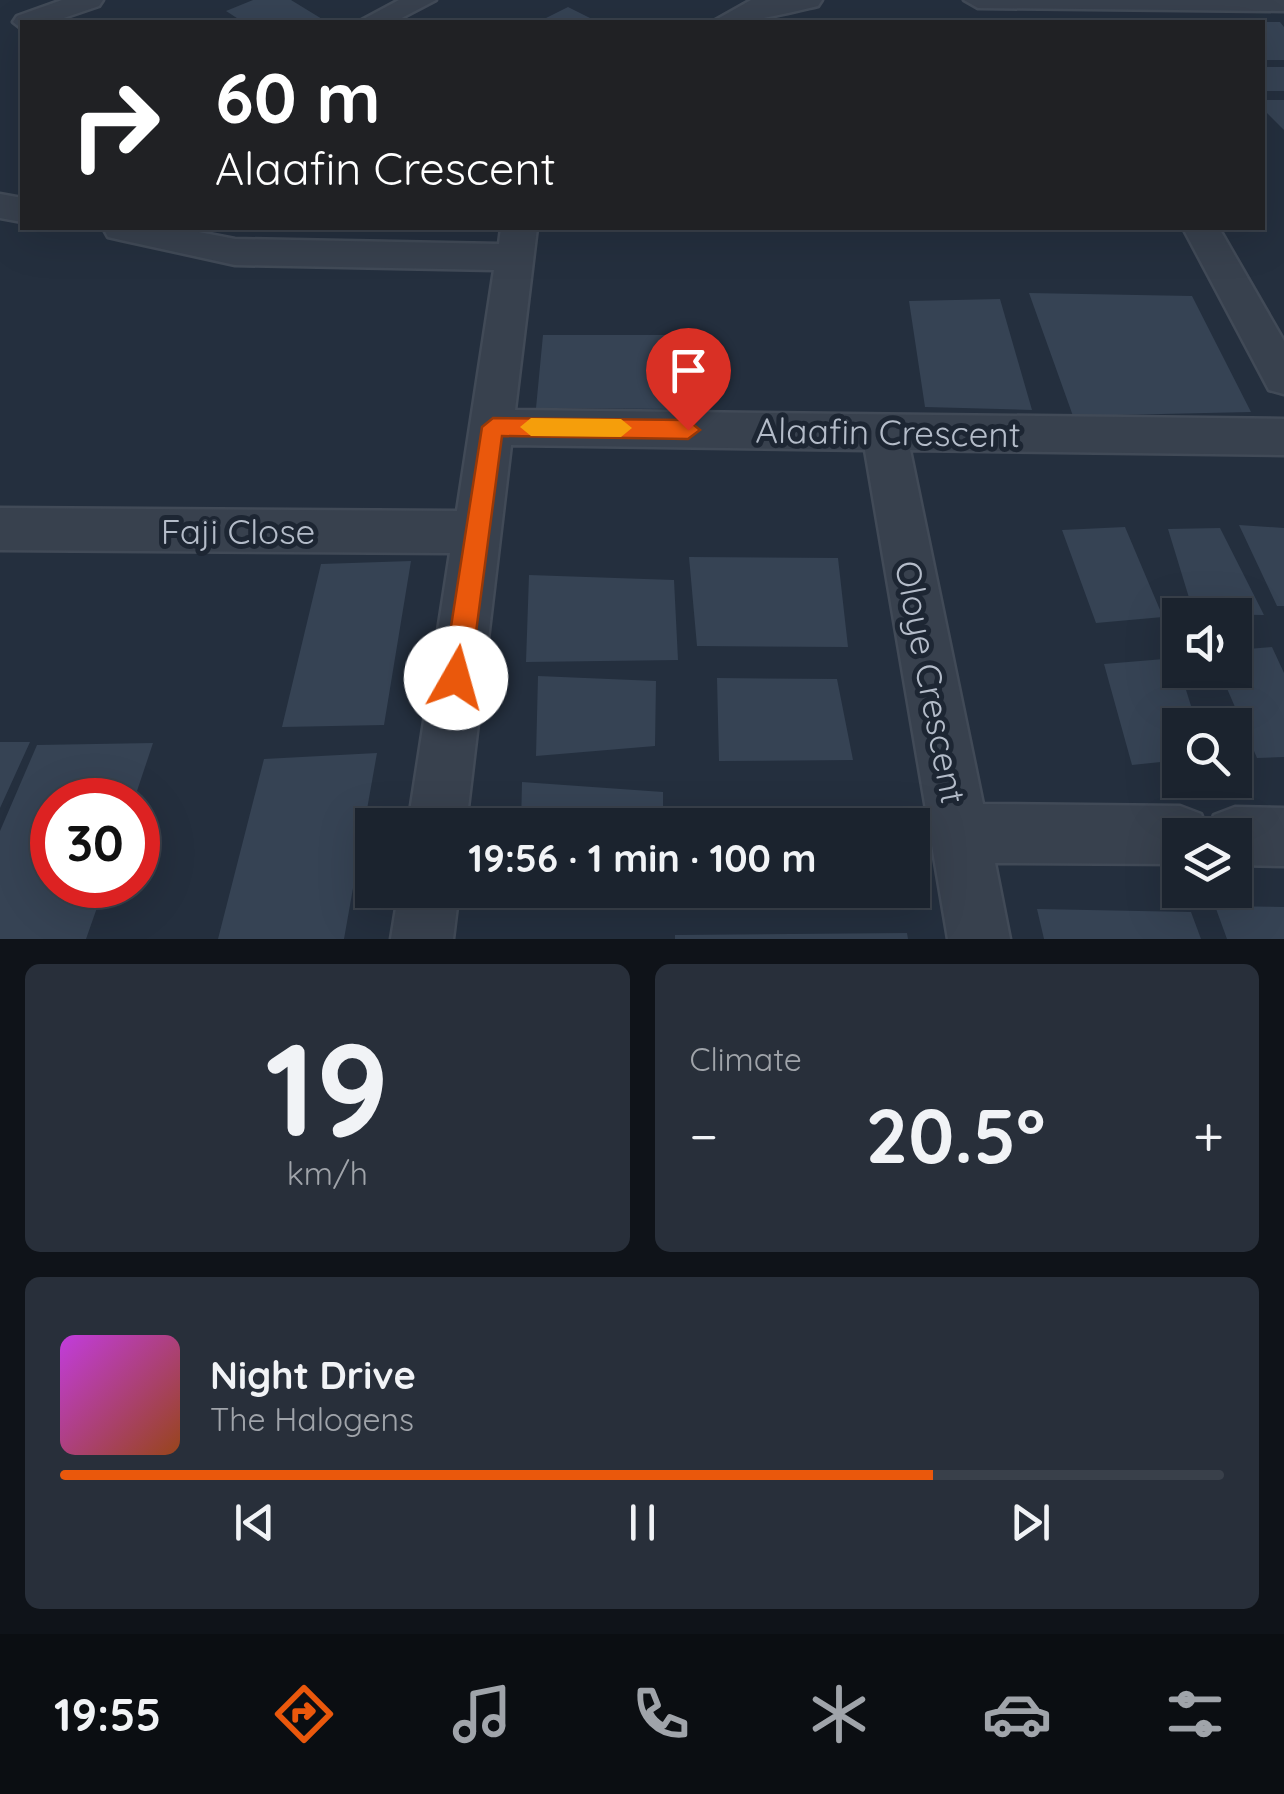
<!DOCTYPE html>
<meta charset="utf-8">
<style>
:root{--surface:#1b232e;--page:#282f3a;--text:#f1f3f6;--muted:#a0a4aa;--line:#39404a;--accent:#ea580c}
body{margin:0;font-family:Quicksand,sans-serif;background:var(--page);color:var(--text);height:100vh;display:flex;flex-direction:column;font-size:38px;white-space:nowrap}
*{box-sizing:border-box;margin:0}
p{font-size:32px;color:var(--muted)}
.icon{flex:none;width:55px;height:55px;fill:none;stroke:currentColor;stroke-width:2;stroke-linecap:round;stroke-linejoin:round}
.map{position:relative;height:939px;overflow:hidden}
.side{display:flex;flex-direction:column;gap:25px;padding:25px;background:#0f1319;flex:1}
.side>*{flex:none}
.guide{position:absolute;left:20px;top:20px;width:1245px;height:210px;border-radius:0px;box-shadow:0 10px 40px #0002,0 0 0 2px var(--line);background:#202124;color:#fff;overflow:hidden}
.buttons{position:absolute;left:1162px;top:598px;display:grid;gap:20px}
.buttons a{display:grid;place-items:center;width:90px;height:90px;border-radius:0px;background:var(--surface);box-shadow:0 10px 40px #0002,0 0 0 2px var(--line);font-size:50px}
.speed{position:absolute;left:30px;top:778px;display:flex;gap:20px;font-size:50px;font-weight:700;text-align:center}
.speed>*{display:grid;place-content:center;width:130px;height:130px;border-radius:50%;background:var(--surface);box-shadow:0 10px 40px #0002,0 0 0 2px var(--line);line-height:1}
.speed .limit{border:15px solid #d22;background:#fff;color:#111}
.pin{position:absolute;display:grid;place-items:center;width:85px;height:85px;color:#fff;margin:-102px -42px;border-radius:50% 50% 50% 0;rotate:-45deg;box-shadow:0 0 10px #0007}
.pin .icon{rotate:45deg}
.me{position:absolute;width:110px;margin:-55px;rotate:7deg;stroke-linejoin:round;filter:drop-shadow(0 0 8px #0008)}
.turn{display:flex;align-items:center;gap:35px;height:210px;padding:0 30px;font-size:45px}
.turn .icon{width:130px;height:130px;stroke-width:2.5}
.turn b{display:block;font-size:70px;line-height:85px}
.big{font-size:75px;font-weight:700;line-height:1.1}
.side .tile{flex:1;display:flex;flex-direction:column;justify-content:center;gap:15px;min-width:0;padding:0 35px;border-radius:15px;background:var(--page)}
.side .dial{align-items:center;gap:0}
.dial b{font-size:130px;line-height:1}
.song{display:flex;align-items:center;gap:30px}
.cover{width:120px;height:120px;border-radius:15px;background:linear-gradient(135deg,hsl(290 70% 55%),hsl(20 70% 35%))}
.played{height:10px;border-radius:5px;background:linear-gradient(90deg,var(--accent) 75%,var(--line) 75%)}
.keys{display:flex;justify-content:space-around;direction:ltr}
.heat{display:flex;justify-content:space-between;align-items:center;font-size:55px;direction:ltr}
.side .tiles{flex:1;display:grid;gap:25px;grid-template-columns:1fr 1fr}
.tile:last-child{grid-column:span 2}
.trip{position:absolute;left:355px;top:808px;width:575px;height:100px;border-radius:0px;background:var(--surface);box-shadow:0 10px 40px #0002,0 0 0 2px var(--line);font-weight:700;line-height:100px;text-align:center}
.menu{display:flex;height:160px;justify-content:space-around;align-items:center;background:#0b0e12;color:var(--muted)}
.menu .icon{width:70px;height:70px}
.menu .on{color:var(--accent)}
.menu b{font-size:45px;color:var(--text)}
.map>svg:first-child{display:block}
</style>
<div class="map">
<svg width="1284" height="939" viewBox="0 0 1284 939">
<rect width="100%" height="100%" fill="#242f3e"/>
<path fill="#364354" d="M253 0H291L327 22H243L226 11Z
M568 7 598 22H538Z
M1262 22H1280L1284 27V60H1262Z
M1262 67H1284V91H1264Z
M1262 100H1284V130L1262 108Z
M1029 293 1192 296 1251 412 1073 416Z
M1000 299 1032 410 925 407 909 301Z
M543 335H682L678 409 536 408Z
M1239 525 1284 528V606H1277Z
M1125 527 1163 617 1096 623 1062 530Z
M1220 528 1264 615 1194 614 1168 529Z
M689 557 838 558 848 647 697 646Z
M411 561 384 725 282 727 321 564Z
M529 575 674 580 678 660 526 662Z
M1272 647 1284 673V757L1257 758 1219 670H1235V650Z
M1176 658 1197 725H1180V760L1132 765 1104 664Z
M538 676 656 681 655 746 536 756Z
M717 678 837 679 853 760 719 761Z
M0 742H30L0 808Z
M153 743 134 800H52V885H105L86 939H0V831L37 745Z
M377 753 344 939H218L264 759Z
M522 782 663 792V825H521Z
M1215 906 1284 907V939H1227Z
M1037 909 1191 912 1201 939H1044Z
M907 933 908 939H675V935Z"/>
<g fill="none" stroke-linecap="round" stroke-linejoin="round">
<defs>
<path id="minor" d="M62 0H103L99 6 52 22H22V29L13 22 17 16Z
M399 0H436L394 22H358Z
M751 0H822L818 6C784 14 746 24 712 22Z
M964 0H1284V11L978 8Z
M0 194 22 198V222L0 218Z
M103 228H178L235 239 499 244 501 228H537L515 410 1284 419V455L910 450 983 804 1180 806 1201 814 1208 831 1214 815 1235 807 1284 808V866L1235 865V835H1180V864L995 863 1010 939H948L865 450 511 445 466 825H408L450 553 0 550V508L457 511 494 270 235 265 121 240 108 237Z
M1183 228H1219L1284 341V394L1269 390Z
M399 890H459L453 939H391Z"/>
</defs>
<use href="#minor" stroke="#414a57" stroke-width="5"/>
<use href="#minor" fill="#38414e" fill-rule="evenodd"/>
</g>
<path fill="#ea580c" stroke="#983908" stroke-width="2.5" d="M493 418 688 420 700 430 688 439 502 436 470 678 466 688 456 692 447 688 443 678 482 427Z"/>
<path fill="#f59e0b" d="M531 418 621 419 632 428 621 437 531 436 520 427Z"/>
<g text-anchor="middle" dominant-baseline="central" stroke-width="10" stroke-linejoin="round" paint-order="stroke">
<g font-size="35" fill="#b4bcc9" stroke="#1d2633">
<text transform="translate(888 432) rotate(1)">Alaafin Crescent</text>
<text x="238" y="531">Faji Close</text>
<text transform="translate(931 682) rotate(79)">Oloye Crescent</text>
</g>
</g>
</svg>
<div class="buttons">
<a><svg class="icon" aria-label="sound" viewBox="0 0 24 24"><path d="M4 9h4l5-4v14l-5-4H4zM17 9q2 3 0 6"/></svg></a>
<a><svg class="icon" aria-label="search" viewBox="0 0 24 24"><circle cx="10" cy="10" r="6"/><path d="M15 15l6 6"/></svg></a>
<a><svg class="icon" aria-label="layers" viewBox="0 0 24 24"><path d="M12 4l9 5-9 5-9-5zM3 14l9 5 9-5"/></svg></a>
</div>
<div class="speed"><div class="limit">30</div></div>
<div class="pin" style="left:688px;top:430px;background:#d93025"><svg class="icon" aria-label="arrive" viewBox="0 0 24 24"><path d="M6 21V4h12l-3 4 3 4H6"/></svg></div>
<svg class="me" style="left:456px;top:678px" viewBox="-20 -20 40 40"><circle r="19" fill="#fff"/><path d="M0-13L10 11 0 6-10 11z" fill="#ea580c"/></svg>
<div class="trip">19:56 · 1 min · 100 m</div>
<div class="guide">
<div class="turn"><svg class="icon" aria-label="right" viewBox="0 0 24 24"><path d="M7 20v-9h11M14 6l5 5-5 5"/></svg><div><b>60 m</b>Alaafin Crescent</div></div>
</div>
</div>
<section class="side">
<div class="tiles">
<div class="tile dial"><b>19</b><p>km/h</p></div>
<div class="tile"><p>Climate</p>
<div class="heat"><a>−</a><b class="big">20.5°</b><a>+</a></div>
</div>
<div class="tile">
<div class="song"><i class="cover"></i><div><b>Night Drive</b><p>The Halogens</p></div></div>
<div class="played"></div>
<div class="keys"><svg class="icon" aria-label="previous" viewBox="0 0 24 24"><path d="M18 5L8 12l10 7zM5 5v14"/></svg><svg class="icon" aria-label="pause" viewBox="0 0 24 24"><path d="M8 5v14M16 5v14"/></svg><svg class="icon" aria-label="next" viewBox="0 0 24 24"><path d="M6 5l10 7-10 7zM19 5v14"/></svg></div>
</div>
</div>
</section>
<nav class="menu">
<b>19:55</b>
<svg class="icon on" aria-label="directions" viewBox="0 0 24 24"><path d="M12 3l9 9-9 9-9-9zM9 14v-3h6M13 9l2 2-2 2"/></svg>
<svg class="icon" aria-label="music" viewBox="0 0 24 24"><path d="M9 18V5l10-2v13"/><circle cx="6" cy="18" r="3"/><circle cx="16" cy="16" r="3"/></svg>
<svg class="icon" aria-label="phone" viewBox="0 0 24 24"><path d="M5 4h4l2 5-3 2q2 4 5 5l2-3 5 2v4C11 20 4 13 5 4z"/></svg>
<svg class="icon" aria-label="climate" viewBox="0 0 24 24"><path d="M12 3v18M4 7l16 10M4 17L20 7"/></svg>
<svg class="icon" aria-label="car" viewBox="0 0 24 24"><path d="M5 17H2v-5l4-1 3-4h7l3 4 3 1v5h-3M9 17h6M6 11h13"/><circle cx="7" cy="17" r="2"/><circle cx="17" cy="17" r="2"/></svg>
<svg class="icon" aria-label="filters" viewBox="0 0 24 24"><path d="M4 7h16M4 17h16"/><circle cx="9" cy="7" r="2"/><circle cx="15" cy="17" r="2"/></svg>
</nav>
